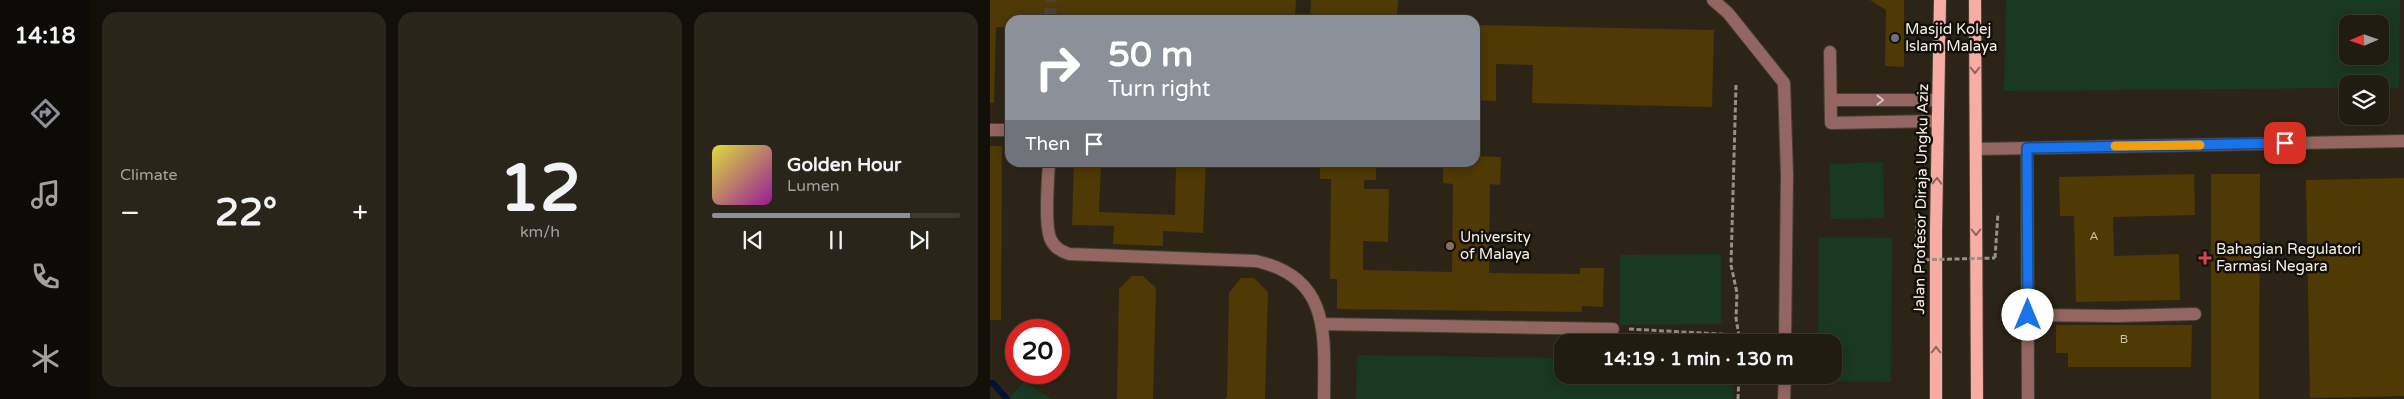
<!DOCTYPE html>
<meta charset="utf-8">
<style>
:root{--surface:#211c11;--page:#29251a;--text:#f1f3f6;--muted:#a2a19f;--line:#3e3a31;--accent:#8c9099}
body{margin:0;font-family:"Varela Round",sans-serif;background:var(--page);color:var(--text);height:100vh;display:flex;flex-direction:column;font-size:19px;white-space:nowrap}
*{box-sizing:border-box;margin:0}
p{font-size:16px;color:var(--muted)}
.icon{flex:none;width:28px;height:28px;fill:none;stroke:currentColor;stroke-width:2;stroke-linecap:round;stroke-linejoin:round}
.map{position:relative;flex:1;overflow:hidden}
.sheet{display:flex;flex-direction:column;gap:12px;padding:12px;background:#120f09;width:900px}
.sheet>*{flex:none}
.guide{position:absolute;left:15px;top:15px;width:475px;height:152px;border-radius:15px;box-shadow:0 2px 12px #0003,0 0 0 1px var(--line);background:#8c9099;color:#fff;overflow:hidden}
.needle{width:32px;rotate:268deg}
.buttons{position:absolute;left:1349px;top:15px;display:grid;gap:10px}
.buttons a{display:grid;place-items:center;width:50px;height:50px;border-radius:10px;background:var(--surface);box-shadow:0 2px 12px #0003,0 0 0 1px var(--line);font-size:25px}
.speed{position:absolute;left:15px;top:319px;display:flex;gap:10px;font-size:25px;font-weight:700;text-align:center}
.speed>*{display:grid;place-content:center;width:65px;height:65px;border-radius:50%;background:var(--surface);box-shadow:0 2px 12px #0003,0 0 0 1px var(--line);line-height:1}
.speed .limit{border:8px solid #d22;background:#fff;color:#111}
.pin{position:absolute;display:grid;place-items:center;width:42px;height:42px;color:#fff;margin:-21px;border-radius:10px;box-shadow:0 2px 8px #0006}
.me{position:absolute;width:55px;margin:-28px;rotate:0deg;stroke-linejoin:round;filter:drop-shadow(0 0 4px #0008)}
.turn{display:flex;align-items:center;gap:18px;height:105px;padding:0 20px;font-size:22px}
.turn .icon{width:65px;height:65px;stroke-width:2.5}
.turn b{display:block;font-size:35px;line-height:42px}
.then{display:flex;align-items:center;height:48px;padding:0 20px;background:#0003;gap:10px;font-size:19px}
.big{font-size:38px;font-weight:800;line-height:1.1}
.sheet .tile{flex:1;display:flex;flex-direction:column;justify-content:center;gap:8px;min-width:0;padding:0 18px;border-radius:15px;background:var(--page)}
.sheet .dial{align-items:center;gap:0}
.dial b{font-size:65px;line-height:1}
.song{display:flex;align-items:center;gap:15px}
.cover{width:60px;height:60px;border-radius:8px;background:linear-gradient(135deg,hsl(60 70% 55%),hsl(300 70% 35%))}
.played{height:5px;border-radius:2px;background:linear-gradient(90deg,var(--accent) 80%,var(--line) 80%)}
.keys{display:flex;justify-content:space-around;direction:ltr}
.heat{display:flex;justify-content:space-between;align-items:center;font-size:28px;direction:ltr}
.sheet .tiles{flex:1;display:grid;gap:12px;grid-template-columns:repeat(3,1fr)}
.trip{position:absolute;left:564px;top:334px;width:288px;height:50px;border-radius:15px;background:var(--surface);box-shadow:0 2px 12px #0003,0 0 0 1px var(--line);font-weight:800;line-height:50px;text-align:center}
main{display:flex;flex:1;min-height:0}
.menu{display:flex;flex-direction:column;width:90px;justify-content:space-around;align-items:center;background:#0d0b07;color:var(--muted)}
.menu .icon{width:35px;height:35px}
.menu .current{color:var(--accent)}
.menu b{font-size:22px;color:var(--text)}
.map>svg:first-child{display:block}
</style>
<main>
<nav class="menu">
<b>14:18</b>
<svg class="icon current" aria-label="directions" viewBox="0 0 24 24"><path d="M12 3l9 9-9 9-9-9zM9 14v-3h6M13 9l2 2-2 2"/></svg>
<svg class="icon" aria-label="music" viewBox="0 0 24 24"><path d="M9 18V5l10-2v13"/><circle cx="6" cy="18" r="3"/><circle cx="16" cy="16" r="3"/></svg>
<svg class="icon" aria-label="phone" viewBox="0 0 24 24"><path d="M5 4h4l2 5-3 2q2 4 5 5l2-3 5 2v4C11 20 4 13 5 4z"/></svg>
<svg class="icon" aria-label="climate" viewBox="0 0 24 24"><path d="M12 3v18M4 7l16 10M4 17L20 7"/></svg>
</nav>
<section class="sheet">
<div class="tiles">
<div class="tile"><p>Climate</p>
<div class="heat"><a>−</a><b class="big">22°</b><a>+</a></div>
</div>
<div class="tile dial"><b>12</b><p>km/h</p></div>
<div class="tile">
<div class="song"><i class="cover"></i><div><b>Golden Hour</b><p>Lumen</p></div></div>
<div class="played"></div>
<div class="keys"><svg class="icon" aria-label="previous" viewBox="0 0 24 24"><path d="M18 5L8 12l10 7zM5 5v14"/></svg><svg class="icon" aria-label="pause" viewBox="0 0 24 24"><path d="M8 5v14M16 5v14"/></svg><svg class="icon" aria-label="next" viewBox="0 0 24 24"><path d="M6 5l10 7-10 7zM19 5v14"/></svg></div>
</div>
</div>
</section>
<div class="map">
<svg width="1414" height="399" viewBox="0 0 1414 399">
<rect width="100%" height="100%" fill="#2c2517"/>
<path fill="#1a3921" fill-rule="evenodd" d="M1016 0H1410L1409 88H1390V84H1358L1357 88 1014 91ZM1358 24H1390V56H1358Z
M893 162 894 218 841 219 839 164Z
M829 237 902 238 901 382 828 381V375H842V342H828Z
M731 254V324L630 325V255Z
M367 355 572 358V375H743V399H366Z
M34 382 62 399H18Z"/>
<g fill="none" stroke-linecap="round" stroke-linejoin="round">
<path stroke="#011233" stroke-width="6" d="M0 383H3L17 399"/>
</g>
<path fill="#4f3904" d="M0 0H306L305 20H20V27H6L4 103H0Z
M321 0H408L407 20H320Z
M880 0H914V67L895 66 896 10Z
M485 25 724 30 722 107 542 103 543 65 506 64V101L485 100Z
M0 146H12L11 320H0Z
M485 156 511 157 510 185 500 184 499 273 590 274V268H614L613 307 592 306V312L347 309V279H340L341 179H330V162H386V180H374V189H399L398 242 373 241V270L462 272 463 184 453 183V162H485Z
M84 162H111L109 212 185 215 186 162H216L213 233 173 231V246L123 244 124 226 82 225Z
M1204 174 1205 215 1123 217 1124 256 1189 254 1190 300 1086 302 1084 216H1070L1069 177Z
M1221 174H1270L1269 399H1221Z
M1414 178V396L1320 398 1316 180Z
M142 276H153L166 288 163 399H127L129 289Z
M251 278H264L278 292 275 399H235L237 397 239 293Z
M1066 325H1202L1201 367H1078V353H1066Z"/>
<g fill="none" stroke-linecap="round" stroke-linejoin="round">
<path stroke="#4a4336" stroke-width="12" stroke-dasharray="12 6" stroke-linecap="butt" d="M60 20 61 0"/>
<defs>
<path id="minor" d="M723 0 738 13 794 83 797 175 795 342
M840 52 841 123 948 121
M841 100H948
M0 130H20
M1037 148 1038 399
M986 149 1414 141
M59 162C58 180 54 227 61 240 65 248 71 251 79 254L266 261C342 278 334 336 334 399
M1037 315 1126 316 1205 314
M332 324 623 329
M794 399 795 375"/>
<path id="major" d="M985 0 987 399
M946 399V230L950 0"/>
</defs>
<use href="#minor" stroke="#484134" stroke-width="14"/>
<use href="#major" stroke="#484134" stroke-width="14"/>
<path stroke="#969085" stroke-width="3" stroke-dasharray="5 2.5" stroke-linecap="butt" d="M746 85 741 265 747 293 746 318 750 342
M927 218V260
M1005 258 1008 213
M639 329 748 335
M748 399 749 375"/>
<use href="#minor" stroke="#936662" stroke-width="12"/>
<use href="#major" stroke="#f7aca4" stroke-width="12"/>
<path stroke="#969085" stroke-width="3" stroke-dasharray="5 2.5" stroke-linecap="butt" d="M927 260 1005 258"/>
</g>
<defs><path id="oneway-chevron" d="M-2-3.5L2.5 0L-2 3.5" fill="none" stroke-width="1.6" stroke-linecap="round" stroke-linejoin="round" transform="scale(1.25)"/></defs>
<g stroke="#90655e">
<use href="#oneway-chevron" transform="translate(985 70) rotate(90)"/>
<use href="#oneway-chevron" transform="translate(947 181) rotate(-89)"/>
<use href="#oneway-chevron" transform="translate(986 232) rotate(90)"/>
<use href="#oneway-chevron" transform="translate(946 350) rotate(-90)"/>
</g>
<use stroke="#d3c0b8" href="#oneway-chevron" transform="translate(890 100)"/>
<g fill="none" stroke-linecap="round" stroke-linejoin="round">
<defs>
<path id="route" d="M1038 315 1037 148 1295 143"/>
</defs>
<use href="#route" stroke="#114b97" stroke-width="12"/>
<use href="#route" stroke="#1a73e8" stroke-width="9"/>
<path stroke="#f59e0b" stroke-width="9" d="M1125 146 1210 145"/>
</g>
<circle fill="#6b7280" stroke="#120f09" stroke-width="2" cx="905" cy="38" r="5"/>
<circle fill="#8d6e63" stroke="#120f09" stroke-width="2" cx="460" cy="246" r="5"/>
<path fill="#e0444e" stroke="#120f09" stroke-width="2" d="M1212.5 250.5h5v5h5v5h-5v5h-5v-5h-5v-5h5z"/>
<g text-anchor="middle" dominant-baseline="central" stroke-width="5" stroke-linejoin="round" paint-order="stroke">
<g font-size="12" fill="#ccc2ae">
<text x="1104" y="236">A</text>
<text x="1134" y="339">B</text>
</g>
<g font-size="15" fill="#f5f0e7" stroke="#120f09" text-anchor="start">
<text x="915" y="29">Masjid Kolej<tspan x="915" dy="17">Islam Malaya</tspan></text>
<text x="470" y="237">University<tspan x="470" dy="17">of Malaya</tspan></text>
<text x="1226" y="249">Bahagian Regulatori<tspan x="1226" dy="17">Farmasi Negara</tspan></text>
</g>
<g font-size="15" fill="#f5f0e7" stroke="#120f09">
<text transform="translate(931 199) rotate(-89)">Jalan Profesor Diraja Ungku Aziz</text>
</g>
</g>
</svg>
<div class="buttons">
<a><svg class="needle" viewBox="-14 -14 28 28"><path d="M0-13l5 13h-10z" fill="#e53935"/><path d="M0 13l5-13h-10z" fill="#a2a19f"/></svg></a>
<a><svg class="icon" aria-label="layers" viewBox="0 0 24 24"><path d="M12 4l9 5-9 5-9-5zM3 14l9 5 9-5"/></svg></a>
</div>
<div class="speed"><div class="limit">20</div></div>
<div class="pin" style="left:1295px;top:143px;background:#d93025"><svg class="icon" aria-label="arrive" viewBox="0 0 24 24"><path d="M6 21V4h12l-3 4 3 4H6"/></svg></div>
<svg class="me" style="left:1038px;top:315px" viewBox="-20 -20 40 40"><circle r="19" fill="#fff"/><path d="M0-13L10 11 0 6-10 11z" fill="#1a73e8"/></svg>
<div class="trip">14:19 · 1 min · 130 m</div>
<div class="guide">
<div class="turn"><svg class="icon" aria-label="right" viewBox="0 0 24 24"><path d="M7 20v-9h11M14 6l5 5-5 5"/></svg><div><b>50 m</b>Turn right</div></div>
<div class="then">Then<svg class="icon" aria-label="arrive" viewBox="0 0 24 24"><path d="M6 21V4h12l-3 4 3 4H6"/></svg></div>
</div>
</div>
</main>
